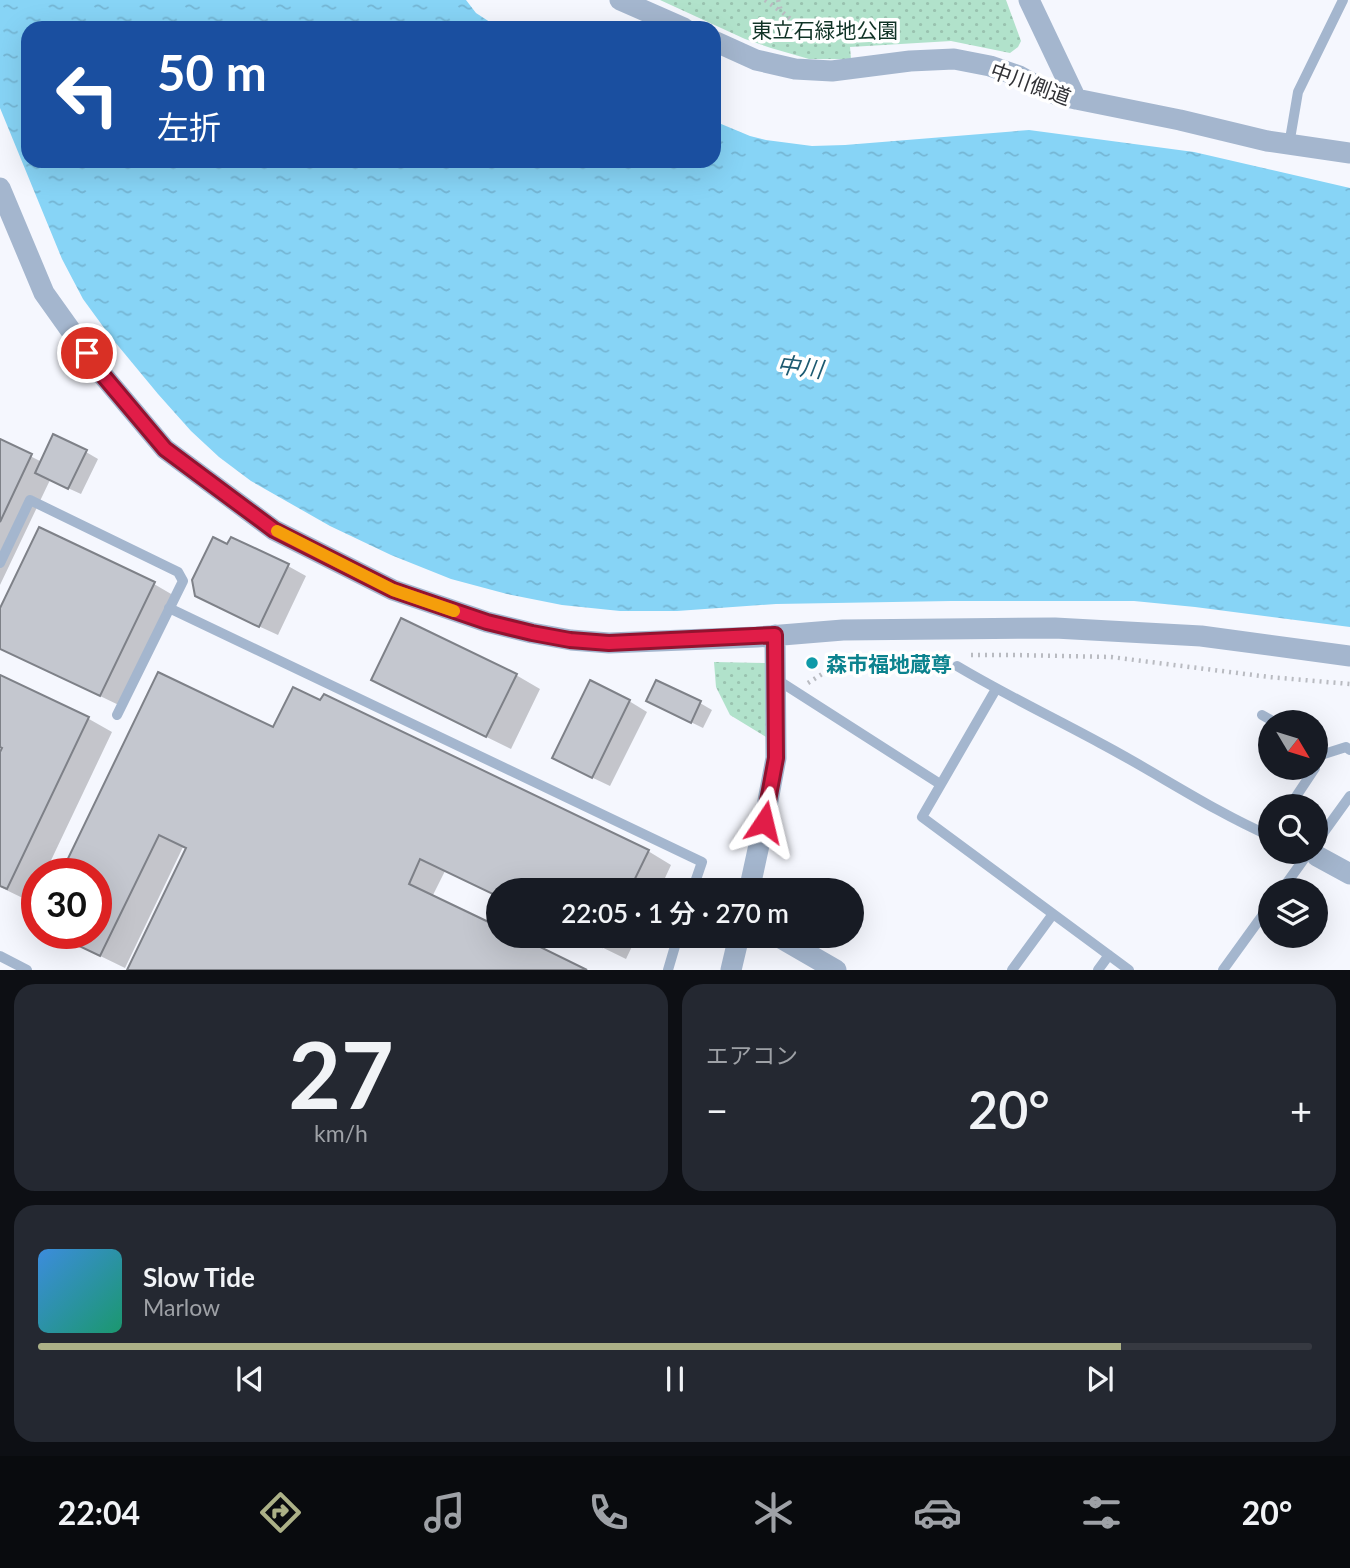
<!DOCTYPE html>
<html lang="ja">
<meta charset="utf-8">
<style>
:root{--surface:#171b24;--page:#242831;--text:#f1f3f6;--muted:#9ea1a6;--line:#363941;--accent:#acb187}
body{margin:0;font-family:Lato,"Noto Sans JP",sans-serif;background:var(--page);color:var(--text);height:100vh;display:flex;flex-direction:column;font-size:26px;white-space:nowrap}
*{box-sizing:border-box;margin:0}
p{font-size:23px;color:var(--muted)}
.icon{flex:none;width:38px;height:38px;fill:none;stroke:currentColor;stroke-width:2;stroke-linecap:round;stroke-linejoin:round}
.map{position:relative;height:970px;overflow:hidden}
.side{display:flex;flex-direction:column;gap:14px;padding:14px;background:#0d0f14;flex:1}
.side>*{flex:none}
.banner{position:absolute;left:21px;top:21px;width:700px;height:147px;border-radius:21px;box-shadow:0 7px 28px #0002;background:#1a4fa0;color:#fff;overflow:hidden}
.needle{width:46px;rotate:128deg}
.fabs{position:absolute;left:1258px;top:710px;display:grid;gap:14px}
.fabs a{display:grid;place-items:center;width:70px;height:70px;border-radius:50%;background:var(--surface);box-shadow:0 7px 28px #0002;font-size:35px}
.speed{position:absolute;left:21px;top:858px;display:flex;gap:14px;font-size:35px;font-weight:700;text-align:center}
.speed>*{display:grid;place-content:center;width:91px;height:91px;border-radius:50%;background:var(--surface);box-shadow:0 7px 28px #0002;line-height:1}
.speed .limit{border:10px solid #d22;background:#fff;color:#111}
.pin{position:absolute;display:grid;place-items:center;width:60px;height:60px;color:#fff;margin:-30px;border:4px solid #fff;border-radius:50%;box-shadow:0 2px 7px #0007}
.me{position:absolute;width:77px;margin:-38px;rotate:10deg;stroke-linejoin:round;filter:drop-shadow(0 0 5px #0008)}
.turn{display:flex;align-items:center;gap:24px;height:147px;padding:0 21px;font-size:32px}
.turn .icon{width:91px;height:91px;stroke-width:2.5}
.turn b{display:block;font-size:49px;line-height:60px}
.big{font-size:52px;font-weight:600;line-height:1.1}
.side .widget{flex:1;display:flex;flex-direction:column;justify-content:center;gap:10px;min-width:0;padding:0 24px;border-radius:21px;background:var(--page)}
.side .dial{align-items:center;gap:0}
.dial b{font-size:91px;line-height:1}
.song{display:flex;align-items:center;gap:21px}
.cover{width:84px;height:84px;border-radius:10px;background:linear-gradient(135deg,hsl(210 70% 55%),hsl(160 70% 35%))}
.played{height:7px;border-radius:4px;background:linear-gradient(90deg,var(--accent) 85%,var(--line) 85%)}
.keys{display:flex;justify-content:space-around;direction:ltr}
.heat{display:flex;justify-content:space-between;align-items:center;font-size:38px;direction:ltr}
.side .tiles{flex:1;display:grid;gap:14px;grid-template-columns:1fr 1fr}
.widget:last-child{grid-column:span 2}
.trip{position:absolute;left:486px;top:878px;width:378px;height:70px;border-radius:35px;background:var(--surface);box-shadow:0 7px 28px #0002;font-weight:600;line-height:70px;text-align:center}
.menu{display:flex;height:112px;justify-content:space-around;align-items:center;background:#090b0e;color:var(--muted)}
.menu .icon{width:49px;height:49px}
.menu .active{color:var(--accent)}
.menu b{font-size:32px;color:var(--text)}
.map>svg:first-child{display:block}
</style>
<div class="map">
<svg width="1350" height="970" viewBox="0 0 1350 970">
<defs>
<pattern id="park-dots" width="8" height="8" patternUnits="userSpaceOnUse" patternTransform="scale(1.75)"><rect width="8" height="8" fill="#b1e2cb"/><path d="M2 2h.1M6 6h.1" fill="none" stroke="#99c2af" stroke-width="1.8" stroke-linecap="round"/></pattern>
<pattern id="water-ripples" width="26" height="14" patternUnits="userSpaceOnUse" patternTransform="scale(1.75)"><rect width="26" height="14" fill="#87d4f6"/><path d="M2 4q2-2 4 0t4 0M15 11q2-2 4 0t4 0" fill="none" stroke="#75b6d4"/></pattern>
</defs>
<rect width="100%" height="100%" fill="#f5f7fe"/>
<path fill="url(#park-dots)" d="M660 0H1006L1021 41 1018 47 1010 53 951 41 850 47 851 59H809L771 48 745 39Z
M714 662 765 663 766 737 730 715 716 687Z"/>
<path fill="url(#water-ripples)" d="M0 0H466L476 13 499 28H28V161H714V121L750 136 766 140 812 146 845 145 1029 130 1194 152 1350 188V627L1195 607 1134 601H951L776 604 677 611H620L562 605 507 594 451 579 391 555 330 526 251 481 219 457 191 431 158 394 110 336 83 299 62 259 0 108Z"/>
<path fill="#0003" d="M0 441 42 462 86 452 98 459 81 494 50 480 0 585Z
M40 530 154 584 178 598 125 708 0 648V612Z
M228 547 288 566 306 576 278 635 215 606Z
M159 675 274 730 648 851 671 865 659 891H499V897L445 871 432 897 499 936 183 847 125 968 53 933H96V873H63Z
M516 675 540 689 511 749 397 693 373 679Z
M0 677 89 719 112 732 45 873H37V890L31 902 0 887V756L3 750 0 748Z
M629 701 647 712 610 786 572 768Z
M700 703 712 710 703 728 660 707Z
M579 936H637L626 959Z"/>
<path fill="#c4c7cf" stroke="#7e8188" stroke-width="2" d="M53 434 87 450 68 489 35 473Z
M0 439 32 454 0 522Z
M39 527 155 582 100 696 0 649V608Z
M213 537 227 544 231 537 289 564 259 627 195 596 192 580Z
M401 618 517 674 486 737 371 680Z
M158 672 273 727 293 687 320 700 324 694 649 850 629 891H499V897L420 859 409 884 499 927V936H518L587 970H127L186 848 159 835 100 956 52 933H96V873H61Z
M0 675 89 717 7 889 0 886V752L2 748 0 747Z
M590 680 630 700 592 778 552 758Z
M656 680 701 701 691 723 646 701Z
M580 936H607L602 947Z"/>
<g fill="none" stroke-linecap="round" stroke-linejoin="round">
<path stroke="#b9bbc1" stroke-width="4.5" stroke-dasharray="2 5" stroke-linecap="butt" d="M765 0 780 11
M778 0 781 11 807 33 822 41 846 36
M971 655H1015L1111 657 1269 677 1350 684
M808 683 830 669 896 659 945 656"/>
<path stroke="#a4b6ce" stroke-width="10" d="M1289 145 1298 92 1343 0
M0 563 30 500 178 572 183 581 117 715
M169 608 702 862 692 891
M957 666C1004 694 1052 717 1100 743 1157 773 1211 810 1270 836
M776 679 940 784
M996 689 922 817 1129 970
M1262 715 1276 723
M1324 754 1346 747 1350 750
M1289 807 1315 768
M1316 843 1350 796
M1281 891 1309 852
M0 956 27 970
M668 970 678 936
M1012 970 1053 914
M1098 970 1109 955
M1223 970 1270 905"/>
<path stroke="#a4b6ce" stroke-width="21" d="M620 0 684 28
M1029 0 1076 99
M714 41 756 60 795 69 832 71 910 61 954 59 990 66 1019 76 1039 87 1057 95 1076 99 1180 120 1267 141 1350 153
M0 188 44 293 101 373 165 449 274 530 393 590 487 622 532 633 571 640 609 643 757 637 843 630 1055 628 1201 636 1350 656
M1317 856 1350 874
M749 891 764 822 776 758 775 635
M777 936 836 970
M731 970 739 936"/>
</g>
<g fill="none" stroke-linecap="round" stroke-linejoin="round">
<defs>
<path id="route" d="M87 353 101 373 165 449 274 530 393 590 487 622 532 633 570 640 609 643 775 635 776 758 764 822"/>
</defs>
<use href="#route" stroke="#92132f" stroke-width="18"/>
<use href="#route" stroke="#e11d48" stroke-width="12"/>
<path stroke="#f59e0b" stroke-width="12" d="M277 531 393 590 454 611"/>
</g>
<circle fill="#0f9aa8" stroke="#fff" stroke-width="2.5" cx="812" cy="663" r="7"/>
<g text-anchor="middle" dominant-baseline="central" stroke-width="7" stroke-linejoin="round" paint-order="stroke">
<g font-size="21" fill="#103326" stroke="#fff">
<text x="825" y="29">東立石緑地公園</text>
</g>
<g font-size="21" fill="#313236" stroke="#fff">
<text transform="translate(1031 83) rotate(20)">中川側道</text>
</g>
<g font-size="21" font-weight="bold" fill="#0d838f" stroke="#fff" text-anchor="start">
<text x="826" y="663">森市福地蔵尊</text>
</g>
<g font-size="23" font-style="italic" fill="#1d5a71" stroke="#fff">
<text transform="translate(800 366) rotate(7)">中川</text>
</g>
</g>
</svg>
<div class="fabs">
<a><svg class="needle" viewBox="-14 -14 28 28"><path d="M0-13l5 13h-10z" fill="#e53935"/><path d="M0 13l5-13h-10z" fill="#9ea1a6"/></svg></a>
<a><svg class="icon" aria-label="search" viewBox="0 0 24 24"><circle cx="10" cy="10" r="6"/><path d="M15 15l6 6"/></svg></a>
<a><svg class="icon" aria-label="layers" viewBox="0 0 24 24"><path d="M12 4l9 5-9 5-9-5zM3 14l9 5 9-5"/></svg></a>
</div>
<div class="speed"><div class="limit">30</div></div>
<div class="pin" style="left:87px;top:353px;background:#d93025"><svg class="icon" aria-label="arrive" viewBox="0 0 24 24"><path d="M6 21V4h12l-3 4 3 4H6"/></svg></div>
<svg class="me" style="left:764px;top:822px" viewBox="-20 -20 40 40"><path d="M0-17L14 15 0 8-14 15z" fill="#e11d48" stroke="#fff" stroke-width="4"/></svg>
<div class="trip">22:05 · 1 分 · 270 m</div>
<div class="banner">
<div class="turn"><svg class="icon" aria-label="left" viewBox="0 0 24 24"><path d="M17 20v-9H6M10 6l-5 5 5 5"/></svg><div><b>50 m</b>左折</div></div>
</div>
</div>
<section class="side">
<div class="tiles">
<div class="widget dial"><b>27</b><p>km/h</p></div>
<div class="widget"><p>エアコン</p>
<div class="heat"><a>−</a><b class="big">20°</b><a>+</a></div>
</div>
<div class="widget">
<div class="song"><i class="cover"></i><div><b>Slow Tide</b><p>Marlow</p></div></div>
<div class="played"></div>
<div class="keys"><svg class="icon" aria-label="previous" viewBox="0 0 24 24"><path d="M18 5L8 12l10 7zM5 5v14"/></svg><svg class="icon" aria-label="pause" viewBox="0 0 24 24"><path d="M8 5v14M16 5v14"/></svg><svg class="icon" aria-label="next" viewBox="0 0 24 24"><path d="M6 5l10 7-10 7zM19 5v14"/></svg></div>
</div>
</div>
</section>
<nav class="menu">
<b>22:04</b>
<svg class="icon active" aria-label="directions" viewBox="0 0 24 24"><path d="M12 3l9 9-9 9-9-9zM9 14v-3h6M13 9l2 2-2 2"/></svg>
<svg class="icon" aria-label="music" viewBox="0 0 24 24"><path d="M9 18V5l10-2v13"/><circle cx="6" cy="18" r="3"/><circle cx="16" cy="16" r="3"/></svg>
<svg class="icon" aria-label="phone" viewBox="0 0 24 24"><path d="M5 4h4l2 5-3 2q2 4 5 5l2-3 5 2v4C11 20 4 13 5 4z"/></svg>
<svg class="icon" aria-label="climate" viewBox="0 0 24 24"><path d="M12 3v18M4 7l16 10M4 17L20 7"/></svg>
<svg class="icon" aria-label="car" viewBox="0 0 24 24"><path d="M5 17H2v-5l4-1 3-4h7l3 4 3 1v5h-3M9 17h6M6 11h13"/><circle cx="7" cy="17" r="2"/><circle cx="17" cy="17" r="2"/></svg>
<svg class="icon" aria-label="filters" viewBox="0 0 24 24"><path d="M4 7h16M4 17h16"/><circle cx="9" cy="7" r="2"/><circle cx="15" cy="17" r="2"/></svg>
<b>20°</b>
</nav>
